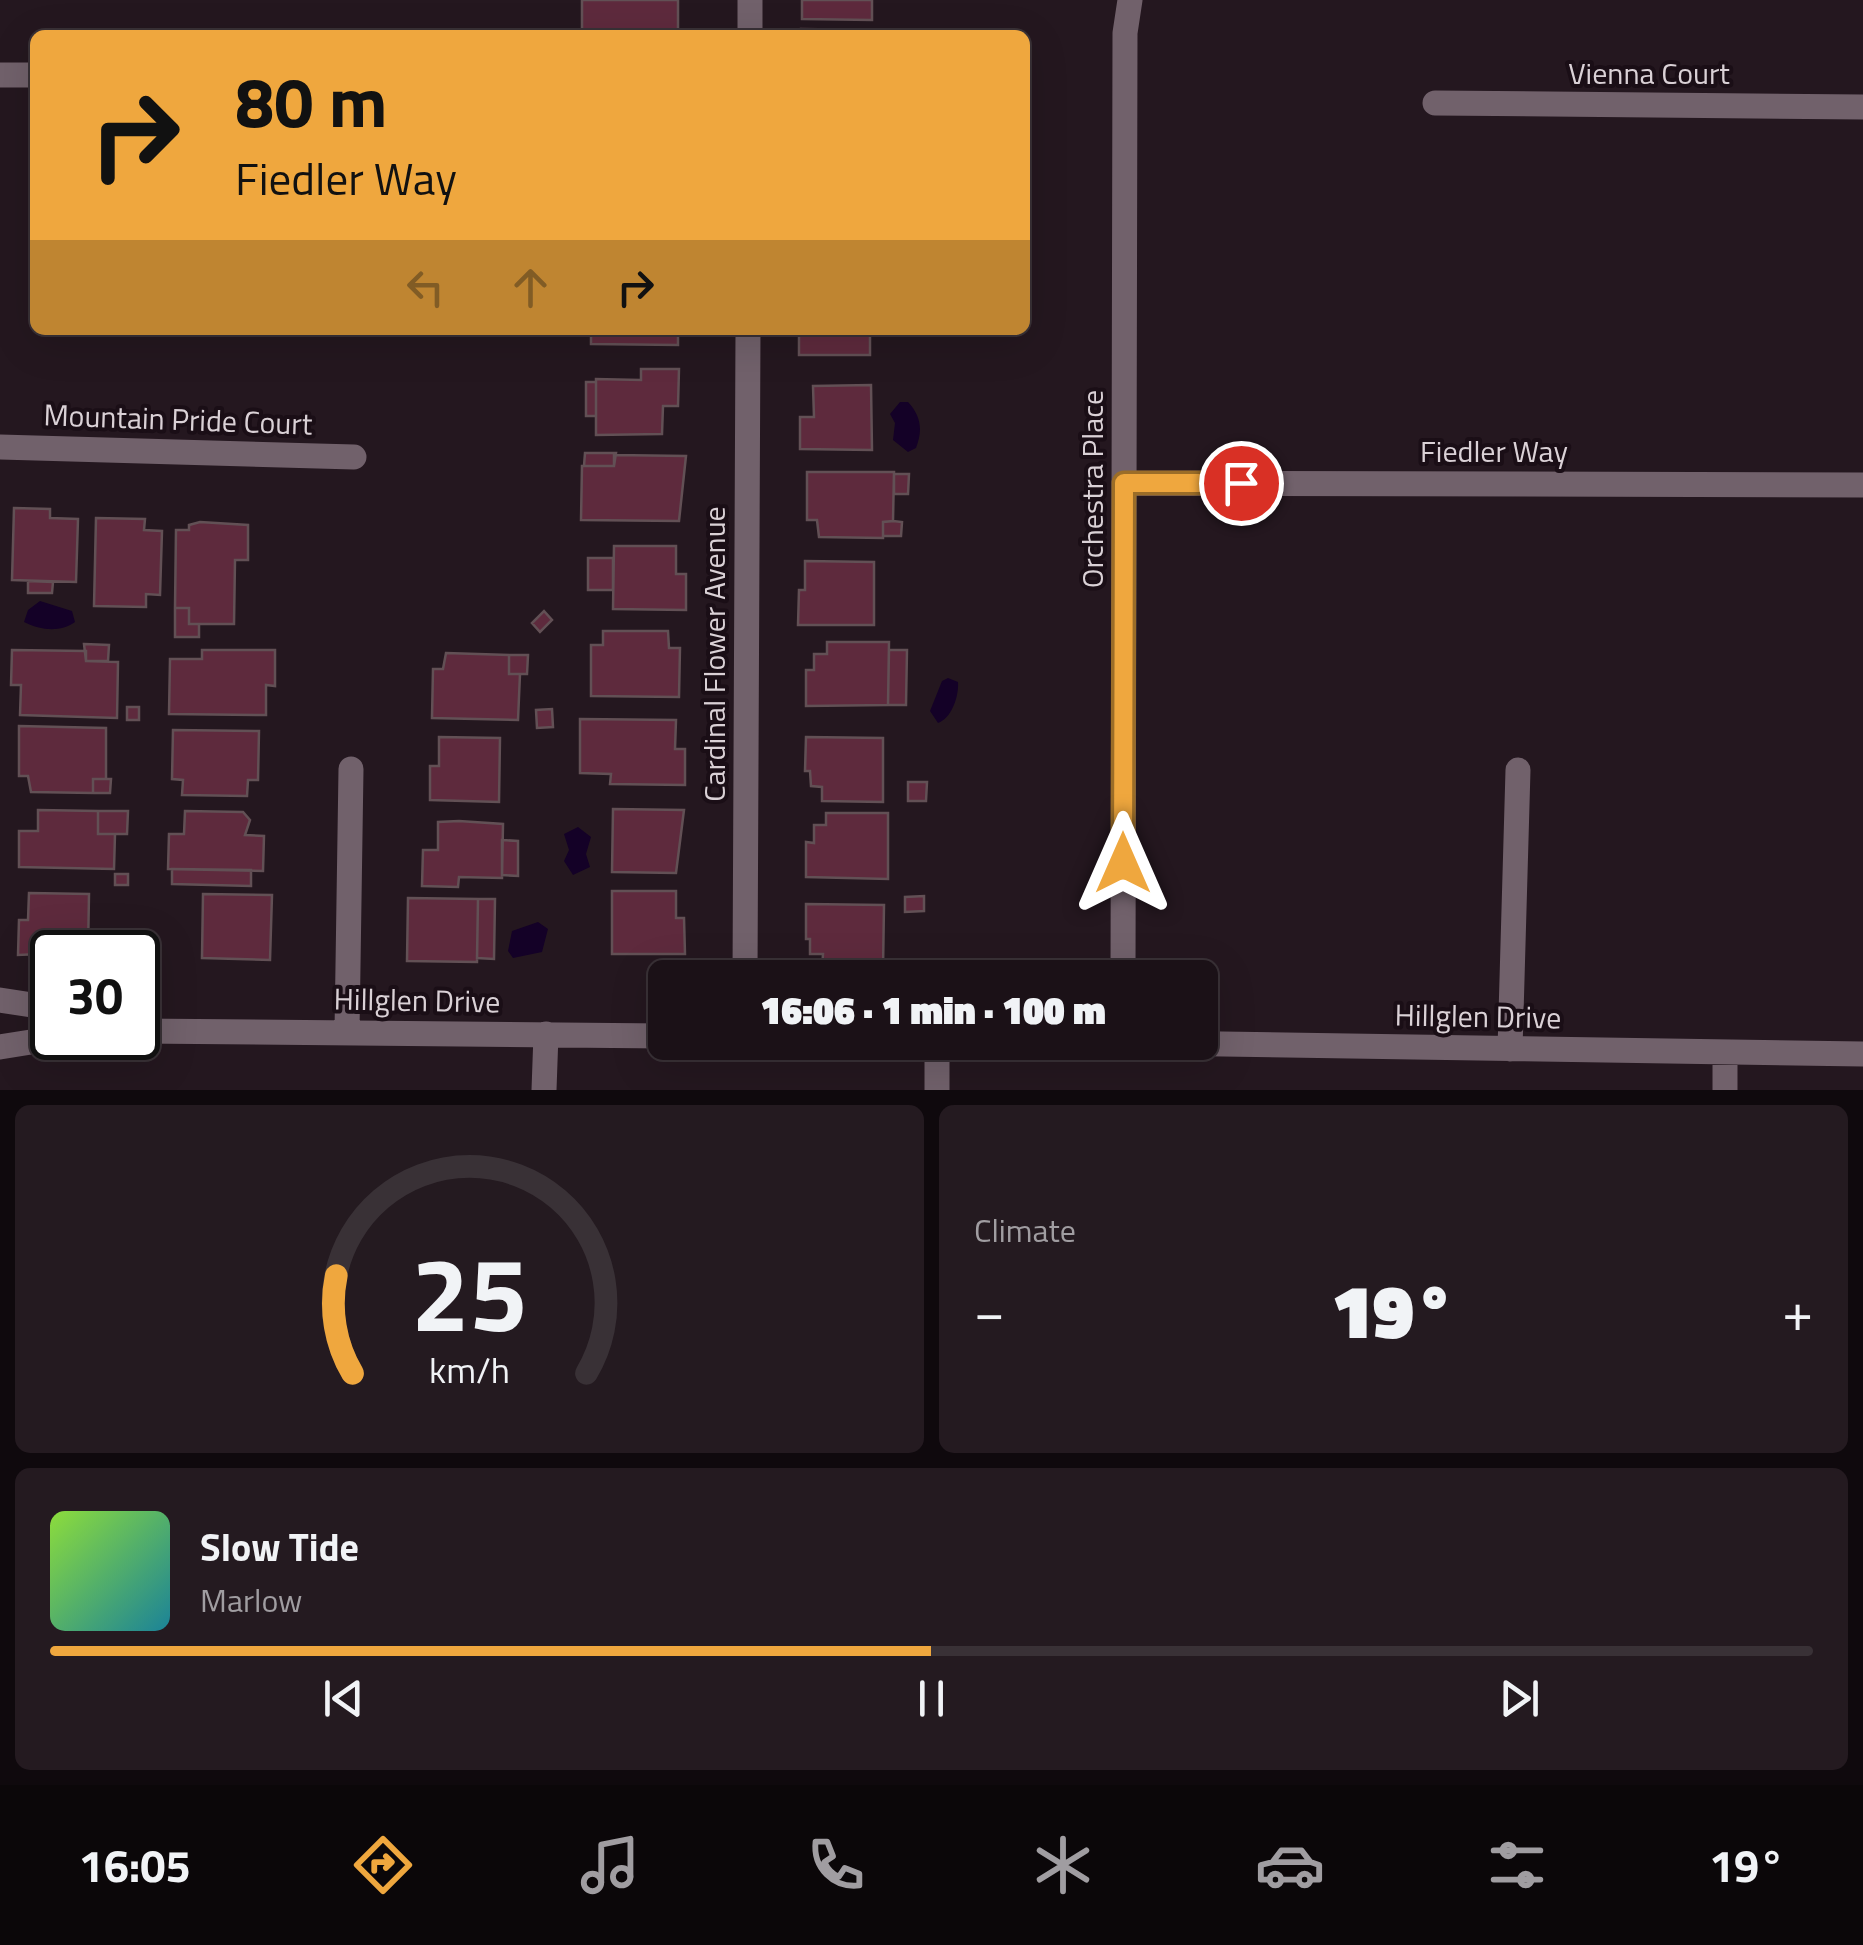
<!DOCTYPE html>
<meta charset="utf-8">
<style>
:root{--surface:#1b1117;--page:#241a20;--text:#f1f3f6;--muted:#a09da1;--line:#393136;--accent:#efa73e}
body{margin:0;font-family:"Titillium Web",sans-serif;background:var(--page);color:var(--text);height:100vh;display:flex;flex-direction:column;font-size:38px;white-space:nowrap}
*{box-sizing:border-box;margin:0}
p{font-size:32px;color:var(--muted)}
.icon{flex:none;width:55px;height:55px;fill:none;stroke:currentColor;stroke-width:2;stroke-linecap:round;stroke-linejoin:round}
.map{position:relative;height:1090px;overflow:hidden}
.drawer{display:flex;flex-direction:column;gap:15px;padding:15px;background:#0f090d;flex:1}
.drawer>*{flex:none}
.top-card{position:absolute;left:30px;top:30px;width:1000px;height:305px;border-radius:15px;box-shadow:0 10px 40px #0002,0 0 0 2px var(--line);background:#efa73e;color:#111;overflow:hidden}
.speed{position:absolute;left:30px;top:930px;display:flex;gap:20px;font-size:50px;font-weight:700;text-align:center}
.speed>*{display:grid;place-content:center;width:130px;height:130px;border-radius:50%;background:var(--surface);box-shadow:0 10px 40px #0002,0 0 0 2px var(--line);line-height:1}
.speed .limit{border:5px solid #111;border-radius:15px;background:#fff;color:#111}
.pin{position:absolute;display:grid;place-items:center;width:85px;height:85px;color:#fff;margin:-42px;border:5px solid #fff;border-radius:50%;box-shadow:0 2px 10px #0007}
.me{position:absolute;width:110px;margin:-55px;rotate:0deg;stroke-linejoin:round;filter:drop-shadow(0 0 8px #0008)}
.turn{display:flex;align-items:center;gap:35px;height:210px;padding:0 40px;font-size:45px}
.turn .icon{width:130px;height:130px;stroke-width:2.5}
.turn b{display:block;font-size:70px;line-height:85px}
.lanes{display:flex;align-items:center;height:95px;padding:0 40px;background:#0003;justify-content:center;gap:50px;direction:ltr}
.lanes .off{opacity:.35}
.big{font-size:75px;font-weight:800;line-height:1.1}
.drawer .tile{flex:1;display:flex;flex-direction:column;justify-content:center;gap:15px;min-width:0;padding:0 35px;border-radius:15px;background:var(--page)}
.drawer .dial{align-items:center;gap:0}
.dial svg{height:260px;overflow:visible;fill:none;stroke:var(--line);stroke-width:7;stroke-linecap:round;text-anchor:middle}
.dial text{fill:var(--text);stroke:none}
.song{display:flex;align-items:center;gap:30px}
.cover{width:120px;height:120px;border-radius:15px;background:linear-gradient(135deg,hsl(90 70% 55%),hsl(190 70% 35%))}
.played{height:10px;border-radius:5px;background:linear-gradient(90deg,var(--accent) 50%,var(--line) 50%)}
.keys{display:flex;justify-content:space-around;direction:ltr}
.heat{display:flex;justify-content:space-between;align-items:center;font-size:55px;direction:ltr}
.drawer .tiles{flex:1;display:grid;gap:15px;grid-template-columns:1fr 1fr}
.tile:last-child{grid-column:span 2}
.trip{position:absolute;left:648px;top:960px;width:570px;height:100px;border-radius:15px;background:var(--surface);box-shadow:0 10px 40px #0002,0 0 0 2px var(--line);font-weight:800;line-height:100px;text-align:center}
.tab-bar{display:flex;height:160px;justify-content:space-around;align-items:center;background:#0b0709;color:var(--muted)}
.tab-bar .icon{width:70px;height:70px}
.tab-bar .current{color:var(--accent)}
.tab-bar b{font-size:45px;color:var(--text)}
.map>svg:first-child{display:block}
</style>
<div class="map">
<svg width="1863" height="1090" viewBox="0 0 1863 1090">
<rect width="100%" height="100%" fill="#24171f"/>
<path fill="#140127" d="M900 402H908C921 416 923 430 916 448L908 452 893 440 895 423 890 414Z
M40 601 72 611 75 622C60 633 40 630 24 622L28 610Z
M948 678 958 682C959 696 952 718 938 723L930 711 942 681Z
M578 827 591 837 586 854 590 867 573 875 564 861 569 850 564 834Z
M538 922 548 929 542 952 513 958 508 951 512 931Z"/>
<path fill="#5e2a3d" stroke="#625055" stroke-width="2.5" d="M582 0H678V31H687V35H582Z
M802 0H872V20L802 19Z
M801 29 873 30V35H801Z
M591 330H678V345L591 344Z
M799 330H870V355H799Z
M641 369H679L678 406H663L662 434 596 435V379L641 380Z
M586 382H596V416H586Z
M871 385 872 450 800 449V417H814L813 386Z
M585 453H616L614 466H584Z
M614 455 686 456 679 521 581 520 582 466H614Z
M807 472H894L893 521 883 522V538L819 537 817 520H807Z
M894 474H909L908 494H894Z
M14 508 50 509V518L78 519 76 582 12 580Z
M96 518 145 519 144 530 162 531 160 595 146 594V607L94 606Z
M893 521 902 522 901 536H883V522Z
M200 522 248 525V560H235L234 624H189V608H175L176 530H189V525Z
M614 546H676V574H686V610L613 609Z
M588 558H613V590H588Z
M805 561 874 562V625H798L799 590H805Z
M28 581 53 582 52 593H28Z
M175 608H189V624H199V637H175Z
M544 611 552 620 540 632 532 623Z
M603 631H668L669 648H680L679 697 591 696V645H603Z
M827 642H889L888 705 806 706V670H814V654H827Z
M84 644 109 645 108 661H86Z
M12 650 86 651V661L118 662 117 718 20 715 21 685H11Z
M202 650H275V686L266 685V715L169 714 170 659H202Z
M889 650H907L906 705H888Z
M446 653 509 655V674H520L518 720 432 718 433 669H443Z
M509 655H528L527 674H509Z
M127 707H139V720H127Z
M552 709 553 727 537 728 536 710Z
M580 719 676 720 675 749H685V785L610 784 611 774 580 773Z
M19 726 106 728V779H93V793L31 792 28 776H19Z
M173 730 259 731 258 780H248L247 796 182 795 183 780 172 779Z
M439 737 500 738 499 802 430 800V766H439Z
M806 737 883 738V802L822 801V787L811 786 810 771H805Z
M93 779H111L110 793H93Z
M908 782H927L926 801H908Z
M613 809 684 810 676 873 612 872Z
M38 810 98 811V834H115L114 869 19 867V831H38Z
M98 811H128L127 834H98Z
M185 811 243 812 250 820 245 835 264 836 263 871 168 869 169 834H184Z
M826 813H888V879L806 877V842L814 843V825H826Z
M459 821 503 824 502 878 459 877 458 887 422 886 423 850H438V822Z
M502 840 518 841V876L502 875Z
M172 869 251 870V886L172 884Z
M115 874H128V885H115Z
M612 891H676V918H684L685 954H612Z
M29 893 89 894 88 952 18 955 19 920H28Z
M203 894 272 895 270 960 202 958Z
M924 896V911L905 912V897Z
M408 898 478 899 477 962 407 961Z
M478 899H495L494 959 477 958Z
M806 904 884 905 883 970H822L823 954H810V939H806Z"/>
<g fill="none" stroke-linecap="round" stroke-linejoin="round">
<path stroke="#71616b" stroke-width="25" d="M750 35V0
M0 75H35
M1435 103 1863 107
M0 447 354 457
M1124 483 1863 485
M745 978 748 330
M1123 978 1125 33 1130 0
M0 1000 52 1008
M138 1031 665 1036
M347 1031 351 769
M1092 1042 1863 1054
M0 1047 56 1038
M1510 1049 1518 770
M1725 1052V1090
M544 1090 546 1034
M937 1090V1042"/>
</g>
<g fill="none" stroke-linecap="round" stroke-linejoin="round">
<defs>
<path id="route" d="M1123 863 1124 483H1241"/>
</defs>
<use href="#route" stroke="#9b6d28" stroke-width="25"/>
<use href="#route" stroke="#efa73e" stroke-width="18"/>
</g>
<g text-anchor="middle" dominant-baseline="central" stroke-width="8" stroke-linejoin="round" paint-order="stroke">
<g font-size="30" fill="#dad1d6" stroke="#1a0e16">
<text x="1649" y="73">Vienna Court</text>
<text transform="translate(178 419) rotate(2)">Mountain Pride Court</text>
<text x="1494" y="451">Fiedler Way</text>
<text transform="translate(1092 489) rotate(-90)">Orchestra Place</text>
<text transform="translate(714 654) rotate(-90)">Cardinal Flower Avenue</text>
<text transform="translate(417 1000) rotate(1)">Hillglen Drive</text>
<text transform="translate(1478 1016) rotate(1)">Hillglen Drive</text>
</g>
</g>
</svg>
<div class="speed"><div class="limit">30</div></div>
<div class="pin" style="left:1241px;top:483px;background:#d93025"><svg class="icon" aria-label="arrive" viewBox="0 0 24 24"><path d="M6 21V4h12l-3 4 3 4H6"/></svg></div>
<svg class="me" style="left:1123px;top:863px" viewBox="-20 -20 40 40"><path d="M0-17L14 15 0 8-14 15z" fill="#efa73e" stroke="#fff" stroke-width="4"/></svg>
<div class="trip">16:06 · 1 min · 100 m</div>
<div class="top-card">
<div class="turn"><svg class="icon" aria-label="right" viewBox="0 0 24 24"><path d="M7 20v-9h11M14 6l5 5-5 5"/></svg><div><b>80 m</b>Fiedler Way</div></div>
<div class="lanes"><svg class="icon off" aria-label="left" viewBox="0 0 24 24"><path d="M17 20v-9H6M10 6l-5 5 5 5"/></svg><svg class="icon off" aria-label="ahead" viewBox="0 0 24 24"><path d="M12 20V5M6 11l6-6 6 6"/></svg><svg class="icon" aria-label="right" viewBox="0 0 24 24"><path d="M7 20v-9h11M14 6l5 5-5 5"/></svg></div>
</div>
</div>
<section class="drawer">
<div class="tiles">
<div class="tile dial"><svg viewBox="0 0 100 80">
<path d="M14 69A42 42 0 1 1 86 69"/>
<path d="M14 69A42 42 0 0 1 9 39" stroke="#efa73e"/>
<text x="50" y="56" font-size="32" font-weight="700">25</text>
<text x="50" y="72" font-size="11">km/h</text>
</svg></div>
<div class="tile"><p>Climate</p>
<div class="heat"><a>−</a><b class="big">19°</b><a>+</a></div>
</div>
<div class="tile">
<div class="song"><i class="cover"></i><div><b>Slow Tide</b><p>Marlow</p></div></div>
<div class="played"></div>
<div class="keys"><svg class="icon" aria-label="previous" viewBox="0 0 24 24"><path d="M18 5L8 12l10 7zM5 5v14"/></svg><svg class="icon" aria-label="pause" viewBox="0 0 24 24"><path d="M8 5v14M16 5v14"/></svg><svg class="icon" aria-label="next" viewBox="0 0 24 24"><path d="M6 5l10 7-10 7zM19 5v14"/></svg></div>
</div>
</div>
</section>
<nav class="tab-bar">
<b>16:05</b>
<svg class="icon current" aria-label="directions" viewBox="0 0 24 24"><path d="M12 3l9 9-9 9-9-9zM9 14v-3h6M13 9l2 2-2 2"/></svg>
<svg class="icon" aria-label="music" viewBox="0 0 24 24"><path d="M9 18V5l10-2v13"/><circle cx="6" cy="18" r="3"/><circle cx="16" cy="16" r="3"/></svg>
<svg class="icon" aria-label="phone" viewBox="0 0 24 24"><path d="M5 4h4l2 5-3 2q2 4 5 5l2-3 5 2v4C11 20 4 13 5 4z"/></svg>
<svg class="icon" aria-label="climate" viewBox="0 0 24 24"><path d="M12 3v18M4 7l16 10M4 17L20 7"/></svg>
<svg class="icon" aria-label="car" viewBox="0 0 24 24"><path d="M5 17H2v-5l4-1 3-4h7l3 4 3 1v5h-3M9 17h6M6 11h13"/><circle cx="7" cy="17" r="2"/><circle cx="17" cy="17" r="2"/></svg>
<svg class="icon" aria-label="filters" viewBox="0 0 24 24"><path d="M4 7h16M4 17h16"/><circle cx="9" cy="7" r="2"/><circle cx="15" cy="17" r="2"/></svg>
<b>19°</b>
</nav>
